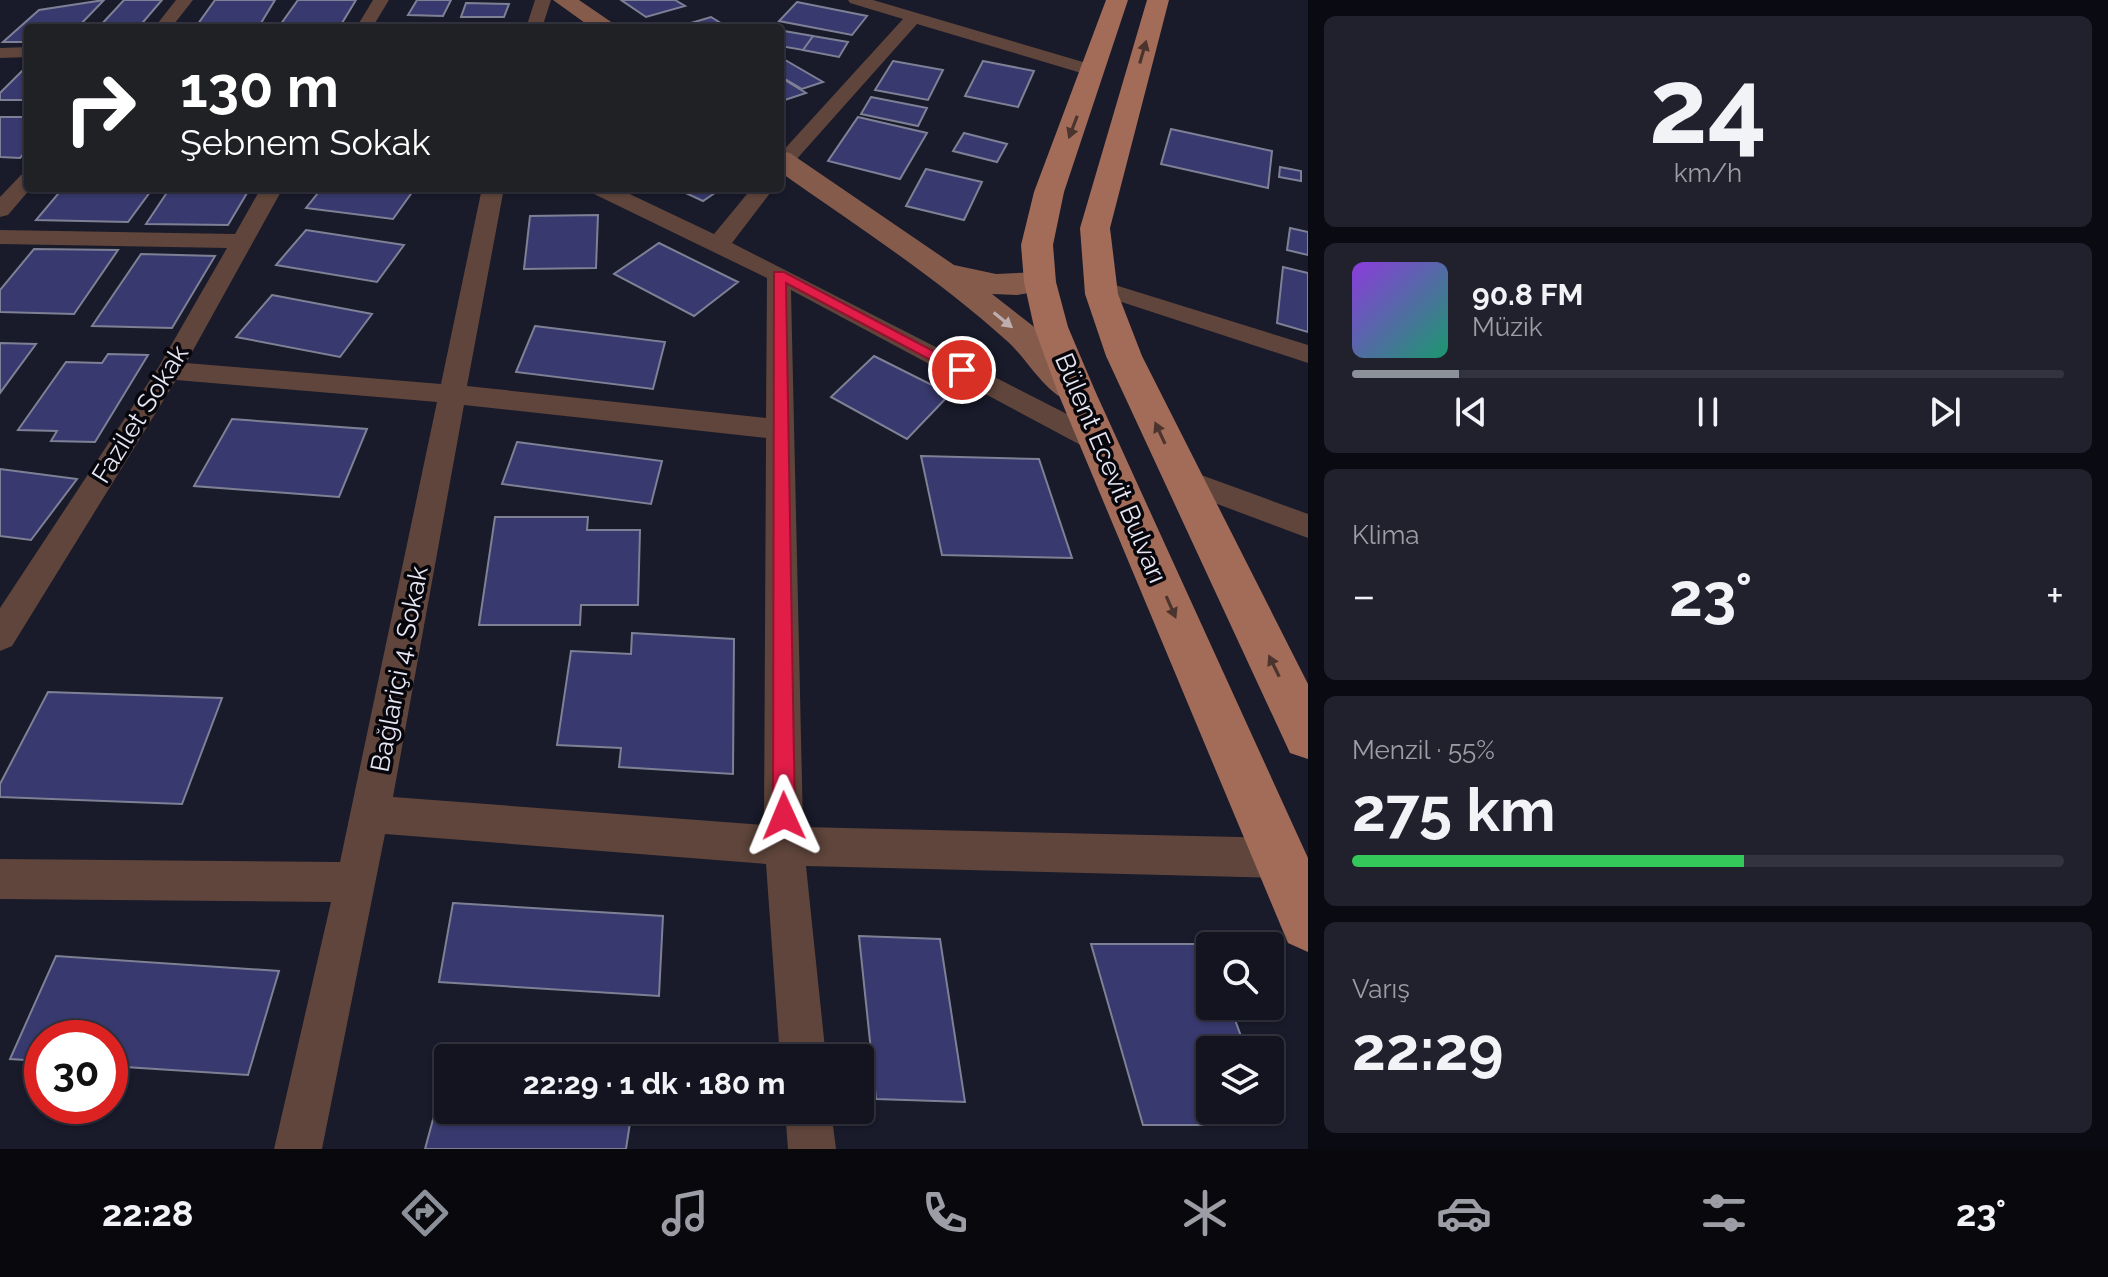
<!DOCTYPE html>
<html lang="tr">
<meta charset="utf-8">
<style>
:root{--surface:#131420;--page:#20212d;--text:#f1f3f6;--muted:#9d9ea5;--line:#32333e;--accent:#8c9099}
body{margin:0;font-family:Raleway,sans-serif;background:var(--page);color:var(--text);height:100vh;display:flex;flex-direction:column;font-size:30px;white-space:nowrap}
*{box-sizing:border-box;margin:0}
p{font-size:26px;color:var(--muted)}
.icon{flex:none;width:44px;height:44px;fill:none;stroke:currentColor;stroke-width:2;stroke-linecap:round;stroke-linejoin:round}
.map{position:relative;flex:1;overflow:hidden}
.sheet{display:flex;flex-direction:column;gap:16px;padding:16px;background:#0a0b12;width:800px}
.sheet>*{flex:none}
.guide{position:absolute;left:24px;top:24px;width:760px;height:168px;border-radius:8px;box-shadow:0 2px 6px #0004,0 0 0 2px var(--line);background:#202124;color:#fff;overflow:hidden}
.fabs{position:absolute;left:1196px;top:932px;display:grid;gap:16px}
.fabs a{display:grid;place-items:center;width:88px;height:88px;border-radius:8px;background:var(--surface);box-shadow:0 2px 6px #0004,0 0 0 2px var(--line);font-size:40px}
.speed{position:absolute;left:24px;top:1020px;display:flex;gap:16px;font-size:40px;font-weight:700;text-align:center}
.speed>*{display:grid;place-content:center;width:104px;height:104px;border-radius:50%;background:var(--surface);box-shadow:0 2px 6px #0004,0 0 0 2px var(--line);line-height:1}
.speed .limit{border:12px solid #d22;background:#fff;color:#111}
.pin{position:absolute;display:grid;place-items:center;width:68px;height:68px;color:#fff;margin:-34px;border:4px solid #fff;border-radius:50%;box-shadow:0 2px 8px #0007}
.me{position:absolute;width:88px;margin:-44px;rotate:359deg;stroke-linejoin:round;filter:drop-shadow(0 0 6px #0008)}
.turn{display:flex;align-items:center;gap:28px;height:168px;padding:0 24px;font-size:36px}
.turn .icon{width:104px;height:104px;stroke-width:2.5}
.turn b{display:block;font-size:56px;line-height:68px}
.big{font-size:60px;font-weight:700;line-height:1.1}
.sheet .card{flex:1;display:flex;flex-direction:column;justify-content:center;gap:12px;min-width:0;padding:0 28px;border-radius:12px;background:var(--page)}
.sheet .dial{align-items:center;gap:0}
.dial b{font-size:104px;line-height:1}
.song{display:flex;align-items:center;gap:24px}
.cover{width:96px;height:96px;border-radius:12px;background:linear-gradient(135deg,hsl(270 70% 55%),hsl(160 70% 35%))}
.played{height:8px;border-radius:4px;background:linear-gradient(90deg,var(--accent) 15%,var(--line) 15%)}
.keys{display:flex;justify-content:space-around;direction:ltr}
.heat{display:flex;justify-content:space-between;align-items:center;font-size:44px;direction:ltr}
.charge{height:12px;border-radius:6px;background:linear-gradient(90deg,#34c759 55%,var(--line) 0)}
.trip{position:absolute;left:434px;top:1044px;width:440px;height:80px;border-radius:8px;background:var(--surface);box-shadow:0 2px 6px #0004,0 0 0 2px var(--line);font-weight:700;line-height:80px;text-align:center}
.tabs{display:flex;height:128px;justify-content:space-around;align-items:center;background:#08080d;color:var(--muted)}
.tabs .icon{width:56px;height:56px}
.tabs .selected{color:var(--accent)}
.tabs b{font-size:36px;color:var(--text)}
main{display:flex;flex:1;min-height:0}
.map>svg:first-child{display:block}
</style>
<main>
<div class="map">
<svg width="1308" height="1149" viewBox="0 0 1308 1149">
<rect width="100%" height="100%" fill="#191a2a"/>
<path fill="#38396e" stroke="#7e8195" stroke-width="2" d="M104 0 77 28H28V42H3L39 10Z
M124 0H162L138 28H98Z
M215 0H275L258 28H195Z
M298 0H356L339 28H278Z
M417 0H451L443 16 408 15Z
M621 0H675L685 6 646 17Z
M797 2 867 16 852 35 779 21Z
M466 3 509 4 504 17H461Z
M711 17 729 28H674Z
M403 23 444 24 442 28H400Z
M784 31 813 36 803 50 780 46V36Z
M813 36 848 42 839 57 803 50Z
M780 57 823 82 802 89 780 76Z
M893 61 943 70 928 100 875 90Z
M983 61 1034 71 1018 107 965 96Z
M26 67 28 100H0V93Z
M780 77 806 93 782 101Z
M871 97 927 108 918 126 861 114Z
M0 117H28V149L20 158 0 157Z
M858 117 927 133 900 179 828 161Z
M1171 129 1272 151 1268 188 1161 164Z
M964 133 1007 144 997 162 953 151Z
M1280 167 1301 171V181L1279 177Z
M926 169 982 182 964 220 906 206Z
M63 188H153L128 222 36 220Z
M170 188H250L228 225 146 224Z
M322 188H390L413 191 393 219 306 208Z
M675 188H722L703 201Z
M598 215 596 268 524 269 530 216Z
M1290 228 1308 232V255L1287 250Z
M306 230 404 245 377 282 276 265Z
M659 243 738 282 694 316 614 274Z
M34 249 118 250 74 314 0 312V290Z
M141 254 215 256 172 328 92 326Z
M1283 267 1308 273V332L1277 323Z
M272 295 372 314 340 357 236 337Z
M535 326 665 342 653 389 516 372Z
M0 343 36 344 0 393Z
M108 354 148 355 95 442 51 441 57 431 18 430 66 362 102 363Z
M874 356 950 394 907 439 831 397Z
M232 419 367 429 339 497 194 486Z
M517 442 662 461 651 504 502 484Z
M921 456 1039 459 1072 558 942 555Z
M0 469 77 479 31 540 0 536Z
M495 517H588L587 530H640L638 605H581L580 625H479Z
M632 633 734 639 733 774 619 767 621 748 557 745 571 651 631 654Z
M48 692 222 698 182 804 0 797V784Z
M453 903 663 916 659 996 439 982Z
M859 936 940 939 965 1102 876 1099Z
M1091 944H1207L1210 952V1006H1230L1246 1050H1210V1110H1267L1273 1125H1143Z
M56 956 279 971 248 1075 110 1066V1038H42V1061L10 1059Z
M448 1064V1110H632L626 1149H425Z"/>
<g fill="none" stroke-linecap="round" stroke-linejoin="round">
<path fill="#5f453b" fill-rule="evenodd" d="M176 0H193L171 28H154Z
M373 0H389L372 28H356Z
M535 0H551L542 28H526Z
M848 0H873L1100 67 1103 71 1094 76 1088 75 917 24 787 170 780 172V154L903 19 850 3Z
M28 47V57L0 58V48Z
M28 173V188H31L8 215 0 217V197L21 175Z
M261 188H283L186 363 441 384 482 188H504L467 386 766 418 767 278 592 193 589 188H617L714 234 752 188H774L732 243 1108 435 1112 442 1108 449 1098 452 1088 449 791 290 803 827 1281 838 1295 844 1301 858 1295 872 1281 878 806 866 826 1058H780L766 864 385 834 322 1149H274L331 902 0 899V859L340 862 437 402 176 380 12 646 0 651V608L158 368 227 248 0 244V230L235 234ZM464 405 766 438 764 825 393 797Z
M1099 280 1308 345V363L1091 292 1087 287 1091 282Z
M1182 468 1308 514V538L1172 487 1167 479 1172 471Z
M785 1110H831L836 1149H788Z"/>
<path fill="#855b4b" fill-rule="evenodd" d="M553 0H579L620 28H592Z
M780 151 790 153 954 265 996 274 1040 272 1052 275 1056 282 1052 289 1017 295 992 294 1033 326 1090 384 1096 393 1090 402C1054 412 1031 362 1007 341 937 278 857 226 780 172Z"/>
<path fill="#a26c58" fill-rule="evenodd" d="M1106 0H1128L1064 192 1053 245 1056 282 1068 327 1096 393 1308 858V952L1288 943 1058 393 1034 327 1024 282 1021 245 1034 192Z
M1147 0H1169L1110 228 1118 294 1142 356 1308 684V759L1290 753 1106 356 1085 294 1080 228Z"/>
</g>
<defs><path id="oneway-solid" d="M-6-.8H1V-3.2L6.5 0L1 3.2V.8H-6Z" transform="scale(2)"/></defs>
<g fill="#4c342e">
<use href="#oneway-solid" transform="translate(1143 52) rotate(-74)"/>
<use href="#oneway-solid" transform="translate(1073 127) rotate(111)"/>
<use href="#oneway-solid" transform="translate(1160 433) rotate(-115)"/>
<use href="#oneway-solid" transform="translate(1171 607) rotate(66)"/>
<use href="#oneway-solid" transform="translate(1274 666) rotate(-116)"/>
</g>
<use fill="#bfaeaf" href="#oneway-solid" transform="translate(1003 320) rotate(39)"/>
<path fill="#e11d48" stroke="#92132f" stroke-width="2" d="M774 272H784L969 370 967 374H957L786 283 795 816 791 824 784 827 776 824 773 816Z"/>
<g text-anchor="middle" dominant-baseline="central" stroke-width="7" stroke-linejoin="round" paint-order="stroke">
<g font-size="26" fill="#e5e6f2" stroke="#06060c">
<text transform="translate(140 414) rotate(-58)">Fazilet Sokak</text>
<text transform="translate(1111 468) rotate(67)">Bülent Ecevit Bulvarı</text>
<text transform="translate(399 669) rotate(-79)">Bağlariçi 4. Sokak</text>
</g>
</g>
</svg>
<div class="fabs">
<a><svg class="icon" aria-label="search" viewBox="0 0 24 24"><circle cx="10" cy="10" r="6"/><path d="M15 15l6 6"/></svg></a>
<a><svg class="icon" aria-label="layers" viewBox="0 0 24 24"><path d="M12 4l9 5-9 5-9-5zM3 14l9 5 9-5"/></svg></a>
</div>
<div class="speed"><div class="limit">30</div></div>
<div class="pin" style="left:962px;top:370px;background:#d93025"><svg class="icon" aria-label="arrive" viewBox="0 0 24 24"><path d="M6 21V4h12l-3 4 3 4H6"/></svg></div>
<svg class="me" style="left:784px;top:816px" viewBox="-20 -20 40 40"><path d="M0-17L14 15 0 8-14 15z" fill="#e11d48" stroke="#fff" stroke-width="4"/></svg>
<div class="trip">22:29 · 1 dk · 180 m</div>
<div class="guide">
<div class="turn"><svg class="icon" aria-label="right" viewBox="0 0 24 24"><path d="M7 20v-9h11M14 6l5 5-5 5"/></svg><div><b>130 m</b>Şebnem Sokak</div></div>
</div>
</div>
<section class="sheet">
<div class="card dial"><b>24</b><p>km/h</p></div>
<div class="card">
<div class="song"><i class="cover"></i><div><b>90.8 FM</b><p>Müzik</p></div></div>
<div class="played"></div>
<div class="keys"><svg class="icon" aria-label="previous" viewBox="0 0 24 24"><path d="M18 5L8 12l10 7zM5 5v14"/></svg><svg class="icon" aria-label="pause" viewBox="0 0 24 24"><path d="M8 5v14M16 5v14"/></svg><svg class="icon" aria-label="next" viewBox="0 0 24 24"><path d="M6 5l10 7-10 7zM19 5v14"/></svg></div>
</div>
<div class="card"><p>Klima</p>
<div class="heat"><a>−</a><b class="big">23°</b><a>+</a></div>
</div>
<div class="card"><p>Menzil · 55%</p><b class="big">275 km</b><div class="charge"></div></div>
<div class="card"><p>Varış</p><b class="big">22:29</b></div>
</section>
</main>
<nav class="tabs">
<b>22:28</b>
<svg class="icon selected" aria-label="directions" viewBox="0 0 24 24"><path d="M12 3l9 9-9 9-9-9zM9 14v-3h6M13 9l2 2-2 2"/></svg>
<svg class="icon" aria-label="music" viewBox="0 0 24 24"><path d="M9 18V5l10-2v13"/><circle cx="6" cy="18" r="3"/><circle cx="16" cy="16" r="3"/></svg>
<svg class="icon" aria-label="phone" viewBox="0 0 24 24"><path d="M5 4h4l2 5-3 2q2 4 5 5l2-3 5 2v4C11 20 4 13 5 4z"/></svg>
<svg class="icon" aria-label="climate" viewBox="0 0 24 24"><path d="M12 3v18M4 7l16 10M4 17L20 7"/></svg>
<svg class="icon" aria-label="car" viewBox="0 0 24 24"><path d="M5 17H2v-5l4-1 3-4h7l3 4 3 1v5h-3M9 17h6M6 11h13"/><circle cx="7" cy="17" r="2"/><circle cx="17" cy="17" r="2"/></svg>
<svg class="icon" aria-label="filters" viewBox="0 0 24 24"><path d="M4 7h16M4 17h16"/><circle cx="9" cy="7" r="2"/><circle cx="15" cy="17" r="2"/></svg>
<b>23°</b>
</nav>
